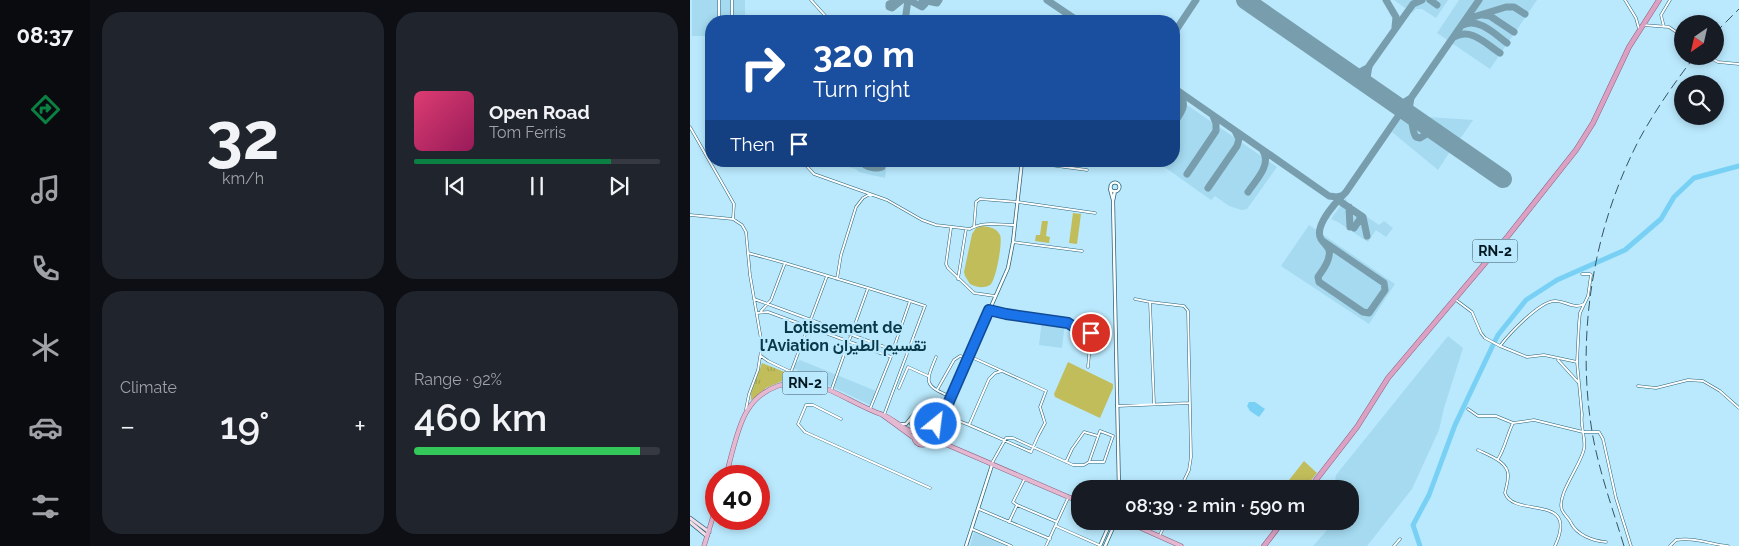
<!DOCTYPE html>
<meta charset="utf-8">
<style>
:root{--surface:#171b24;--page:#20242c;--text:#f1f3f6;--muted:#9ea1a6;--line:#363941;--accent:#0b8043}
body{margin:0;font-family:Raleway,Vazirmatn,sans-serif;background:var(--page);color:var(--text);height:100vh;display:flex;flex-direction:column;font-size:19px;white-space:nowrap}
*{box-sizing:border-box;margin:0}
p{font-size:16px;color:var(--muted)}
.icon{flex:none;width:28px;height:28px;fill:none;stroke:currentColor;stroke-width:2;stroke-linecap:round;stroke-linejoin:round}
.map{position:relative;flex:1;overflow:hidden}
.drawer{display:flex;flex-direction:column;gap:12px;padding:12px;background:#0d0f14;width:600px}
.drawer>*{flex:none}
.banner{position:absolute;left:15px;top:15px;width:475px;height:152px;border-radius:20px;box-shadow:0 2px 8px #0003;background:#1a4fa0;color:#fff;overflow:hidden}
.needle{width:32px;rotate:214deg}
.tools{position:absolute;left:984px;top:15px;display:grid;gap:10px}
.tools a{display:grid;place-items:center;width:50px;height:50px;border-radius:50%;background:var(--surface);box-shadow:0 2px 8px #0003;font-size:25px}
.speed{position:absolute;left:15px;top:465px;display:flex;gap:10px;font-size:25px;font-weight:700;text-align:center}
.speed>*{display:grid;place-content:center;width:65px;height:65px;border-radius:50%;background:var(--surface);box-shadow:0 2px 8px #0003;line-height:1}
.speed .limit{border:8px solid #d22;background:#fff;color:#111}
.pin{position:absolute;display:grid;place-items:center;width:42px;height:42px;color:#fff;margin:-21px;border:2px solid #fff;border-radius:50%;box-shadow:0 1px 5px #0007}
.me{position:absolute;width:55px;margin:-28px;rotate:29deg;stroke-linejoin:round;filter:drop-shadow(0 0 4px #0008)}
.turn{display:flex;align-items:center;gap:18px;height:105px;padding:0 25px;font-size:22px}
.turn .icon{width:65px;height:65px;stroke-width:2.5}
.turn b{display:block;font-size:35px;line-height:42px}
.then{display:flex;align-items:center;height:48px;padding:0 25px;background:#0003;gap:10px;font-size:19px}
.big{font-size:38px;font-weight:600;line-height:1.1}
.drawer .tile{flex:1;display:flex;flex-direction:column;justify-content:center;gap:8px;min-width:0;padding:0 18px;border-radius:20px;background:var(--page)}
.drawer .dial{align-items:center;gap:0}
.dial b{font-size:65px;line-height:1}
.song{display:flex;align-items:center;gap:15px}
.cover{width:60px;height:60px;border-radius:8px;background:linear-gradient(135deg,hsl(340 70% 55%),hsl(330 70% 35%))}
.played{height:5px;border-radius:2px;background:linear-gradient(90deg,var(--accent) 80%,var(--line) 80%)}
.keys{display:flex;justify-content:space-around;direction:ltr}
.heat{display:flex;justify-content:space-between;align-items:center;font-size:28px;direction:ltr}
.charge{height:8px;border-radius:4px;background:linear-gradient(90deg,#34c759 92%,var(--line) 0)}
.drawer .tiles{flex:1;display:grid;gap:12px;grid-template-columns:repeat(2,1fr)}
.trip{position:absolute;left:381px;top:480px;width:288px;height:50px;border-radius:20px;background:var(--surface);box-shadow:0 2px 8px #0003;font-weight:600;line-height:50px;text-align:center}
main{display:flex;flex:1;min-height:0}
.dock{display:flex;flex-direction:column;width:90px;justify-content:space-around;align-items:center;background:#090b0e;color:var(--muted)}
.dock .icon{width:35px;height:35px}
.dock .current{color:var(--accent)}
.dock b{font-size:22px;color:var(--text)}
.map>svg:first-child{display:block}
</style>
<main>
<nav class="dock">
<b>08:37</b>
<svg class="icon current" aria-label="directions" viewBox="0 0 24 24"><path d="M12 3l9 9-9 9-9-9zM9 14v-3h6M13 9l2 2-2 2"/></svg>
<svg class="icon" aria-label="music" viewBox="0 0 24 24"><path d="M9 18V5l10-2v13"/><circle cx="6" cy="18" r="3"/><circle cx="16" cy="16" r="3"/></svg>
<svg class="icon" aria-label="phone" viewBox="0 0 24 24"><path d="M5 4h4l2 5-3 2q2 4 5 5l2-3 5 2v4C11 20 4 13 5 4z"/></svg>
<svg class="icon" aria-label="climate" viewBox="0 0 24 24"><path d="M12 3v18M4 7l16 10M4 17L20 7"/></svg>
<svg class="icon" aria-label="car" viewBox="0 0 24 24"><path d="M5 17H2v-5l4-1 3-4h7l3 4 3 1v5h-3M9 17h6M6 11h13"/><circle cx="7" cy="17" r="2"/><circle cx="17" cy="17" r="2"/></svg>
<svg class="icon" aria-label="filters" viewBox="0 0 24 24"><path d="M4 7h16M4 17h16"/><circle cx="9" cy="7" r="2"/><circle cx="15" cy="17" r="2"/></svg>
</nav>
<section class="drawer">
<div class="tiles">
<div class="tile dial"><b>32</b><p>km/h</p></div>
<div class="tile">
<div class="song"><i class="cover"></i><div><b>Open Road</b><p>Tom Ferris</p></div></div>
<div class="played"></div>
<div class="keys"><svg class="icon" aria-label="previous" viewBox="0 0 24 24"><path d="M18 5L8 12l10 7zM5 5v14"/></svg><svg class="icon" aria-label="pause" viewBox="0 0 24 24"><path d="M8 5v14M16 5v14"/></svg><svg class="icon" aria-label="next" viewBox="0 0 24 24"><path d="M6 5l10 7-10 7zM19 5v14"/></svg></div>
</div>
<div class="tile"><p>Climate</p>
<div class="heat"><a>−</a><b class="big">19°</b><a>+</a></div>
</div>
<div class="tile"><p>Range · 92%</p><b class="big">460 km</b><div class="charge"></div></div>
</div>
</section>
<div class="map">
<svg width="1049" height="546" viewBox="0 0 1049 546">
<defs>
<pattern id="grass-tufts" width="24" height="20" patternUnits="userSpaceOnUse" patternTransform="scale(1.25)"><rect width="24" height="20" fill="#c2bd5b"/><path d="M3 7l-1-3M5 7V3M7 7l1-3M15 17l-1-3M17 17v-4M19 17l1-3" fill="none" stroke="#a5a24f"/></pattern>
</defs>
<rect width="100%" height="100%" fill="#bae9fd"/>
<path fill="#a5daf0" d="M2 0H55V21H21V36H2Z
M704 0H758L746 18 732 9H726L722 13Z
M769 0H847L800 69 747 33Z
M484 96 587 167 557 209 552 210 539 206 525 196 521 200 466 161H484Z
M712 117 761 150 748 170 702 132Z
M738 117 783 120 770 139Z
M155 161H197L195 178 169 172 166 169 155 166Z
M656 198 657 203 689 225 694 221 703 228 696 237 686 230 678 242 648 222 641 219Z
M619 225 705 284 679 324 591 266Z
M352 320 375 323 372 348 349 345Z
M758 336 773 348 754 408 749 430 722 489 677 546H623L645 521H660V504L667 496 660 491V489H657L645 479 646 475Z
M110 360 186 391 180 405 103 368 105 364Z
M284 532 316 546H280Z"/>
<path fill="url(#grass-tufts)" d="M72 363 97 373 100 375 99 378 76 388 63 399 61 400V393Z"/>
<path fill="#c2bd5b" d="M383 213 391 214 387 244 379 243Z
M352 221H358L356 236 360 237 359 243 345 241 346 235H350Z
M293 226C299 227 307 228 310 235 313 241 306 281 300 285 293 289 286 287 280 284L275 276 274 272 282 234 286 228Z
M378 362 423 384V388L410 418 365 397 364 394Z
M614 461 627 473 614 489H592Z"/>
<path fill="#78d1f5" d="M559 402H565L575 409 569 417 560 411 557 406Z"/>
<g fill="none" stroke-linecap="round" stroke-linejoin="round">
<path stroke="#78d1f5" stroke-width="5" d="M805 341 808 335 836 300 867 280 935 250 971 219 984 197 1004 178 1049 166
M730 546 723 525 739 495 765 425 803 345"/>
<path stroke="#789eae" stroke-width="7" d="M210 0 199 4V7L202 8 212 0
M219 0 232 7 235 4 233 0
M232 0 247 3 249 0
M357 0 388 21
M696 0 706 17 705 27
M740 0 747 5
M793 15 800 16 824 32
M777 19 816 7H824L835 14
M215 21 218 0
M773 25C788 17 805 34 817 43
M484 33 506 0
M764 37C781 27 796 44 810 53
M657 71 668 73 679 67
M484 88 639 196 647 197 651 196
M681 88 677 78 679 66 723 4 732 0
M704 104 713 103 721 98
M718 113C724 121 721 130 726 137L730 138 735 135 737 127
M722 116 719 109 721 98 789 0
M484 123C491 113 497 106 491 95
M175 161V165C179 168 187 169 192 167L193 161
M497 174 526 131V123L523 116
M518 188 547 146 549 139 545 131
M558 192C565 181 582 165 573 151
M648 200 673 217 677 236
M659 207 660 227
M664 228 670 219V215
M634 242 694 283 695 290 679 313 673 312 629 282 628 277C632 271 638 264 639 256 641 248 635 245 631 239 623 226 648 200 656 192L709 115V107"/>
<path stroke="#789eae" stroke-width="18" d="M555 0 813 179"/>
<defs>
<path id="minor" d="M29 0V21
M42 0V21
M121 0 140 21
M935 0 946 18 949 29
M953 25 979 27 992 36
M974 27 971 15 980 0
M1017 56 1028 62 1049 64
M0 127 44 204 43 219
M112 161 124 174 197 200 232 220 246 225 280 229C293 221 310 225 325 225
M330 161 397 170
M0 215 43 219 52 225 56 232 60 275 72 345 68 370 59 394 56 409
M284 227 286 202 290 199 328 202 405 213
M261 228 256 264 258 268 284 293 305 296
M323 242 392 251
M58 253 95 263
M892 274H900L901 275 898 296 890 313 889 323 887 362 892 415C890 427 896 437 894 449 891 465 866 495 872 510 874 515 879 518 881 523 887 535 903 541 916 542
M147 279 151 255 166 207 173 198 180 194
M268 279 276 229
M64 299 203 350 220 301 178 288
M445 299 460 302 464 404
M766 300 782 312 791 333 795 338 810 346 837 357 854 355 887 362
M460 302 494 306 498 311 501 457 499 470 490 489
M299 310 316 314 378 323 386 328 401 333 398 367
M71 311 81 300 95 263 178 288 141 391
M67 313 78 312 201 357 180 409
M810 346C819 334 849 302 864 301 875 300 883 310 894 304
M71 356 78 361 122 382
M279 356 356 391 350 407 355 423 348 436 341 452 279 425 299 379 305 373 312 371
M246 357C235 384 234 385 261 397
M868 360 888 382
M101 372 137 276
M948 386 966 388 998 380 1013 381 1030 391 1049 408
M209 388 218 367 238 376
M247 390 264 360 270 356 278 358
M427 406 499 403
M778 409 788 416H806L823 423 844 420 893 432H909L913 439 926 498 941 546
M194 415 235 306 220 301
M151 419 123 405H116L108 424 115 432 240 488
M269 421 279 425
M788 450C798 455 819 462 818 476 818 482 816 487 815 493 824 519 890 492 865 546
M808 459C815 448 817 435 823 423
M376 462 382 449 394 432 408 436
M302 463 316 438H323L383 465H394L399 462 410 431 423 436 414 462H399
M327 505 323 502 335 478
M289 509 360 539
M319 522 327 505 367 522
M366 526 409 545
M282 529 321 546
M470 535 476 521
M356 546 378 498
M704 546 710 539
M980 546 986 540C1005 537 1019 544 1038 546"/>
<path id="tertiary" d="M420.5 187a4.5 4.5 0 1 1 9 0a4.5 4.5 0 1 1-9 0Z
M420 189 423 200
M425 191 423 201 429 489
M209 424H216L225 413 244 421
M232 430 221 424V420L227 415 246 424 249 423
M238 433H243L247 429 318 268 323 242 332 161
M276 546 302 465
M410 546 421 521
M415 546 426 521"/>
<path id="secondary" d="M0 518 19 532
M0 522 17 536"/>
<path id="primary" d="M191 414 224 438
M224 437a8 8 0 1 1 16 0a8 8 0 1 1-16 0Z
M239 437 390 502
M236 444 245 443 250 444
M36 476C41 458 47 427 57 411 71 387 101 377 127 385 150 393 170 407 193 415 205 419 213 431 226 432
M435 521 491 546
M14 546 26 507"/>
<path id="trunk" d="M619 489 667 427 698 378 818 236 886 150 903 123 939 47 969 0
M574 546 593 521"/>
</defs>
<use href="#minor" stroke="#2a6379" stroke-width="3"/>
<use href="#tertiary" stroke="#2a6379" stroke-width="4"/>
<use href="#secondary" stroke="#2a6379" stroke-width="4.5"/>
<use href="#primary" stroke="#8a617f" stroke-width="5"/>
<use href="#trunk" stroke="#8a617f" stroke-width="5.5"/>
<use href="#minor" stroke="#fff" stroke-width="2"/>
<use href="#tertiary" stroke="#fff" stroke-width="2.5"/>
<use href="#secondary" stroke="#f2dce8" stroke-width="3"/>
<use href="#primary" stroke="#e5b8d1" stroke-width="4"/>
<use href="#trunk" stroke="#dca0c2" stroke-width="4.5"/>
<path stroke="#36535f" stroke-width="1" stroke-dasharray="10 5" stroke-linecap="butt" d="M1025 33 1049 9
M934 546C923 510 910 474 903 437 885 337 903 227 950 138 966 109 985 82 1005 56"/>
</g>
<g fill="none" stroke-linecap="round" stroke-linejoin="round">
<defs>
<path id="route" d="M246 424 250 422 299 310 316 314 378 323 386 328 401 333"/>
</defs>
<use href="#route" stroke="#114b97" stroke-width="12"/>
<use href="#route" stroke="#1a73e8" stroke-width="9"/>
</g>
<g text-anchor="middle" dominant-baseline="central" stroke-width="5" stroke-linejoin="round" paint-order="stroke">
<g fill="#bae9fd" stroke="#385562" stroke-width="1">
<rect x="782.5" y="239.5" width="45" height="23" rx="4"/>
<rect x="92.5" y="371.5" width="45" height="23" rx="4"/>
</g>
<g font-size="14" font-weight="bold" fill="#01161f">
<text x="805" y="251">RN-2</text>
<text x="115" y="383">RN-2</text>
</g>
<g font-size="16" font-weight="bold" fill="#093848" stroke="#bae9fd">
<text x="153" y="327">Lotissement de<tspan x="153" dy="18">l'Aviation تقسيم الطيران</tspan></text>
</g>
</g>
</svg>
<div class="tools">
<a><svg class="needle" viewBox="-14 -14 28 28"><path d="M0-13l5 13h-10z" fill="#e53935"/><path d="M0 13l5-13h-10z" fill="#9ea1a6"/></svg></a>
<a><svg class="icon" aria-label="search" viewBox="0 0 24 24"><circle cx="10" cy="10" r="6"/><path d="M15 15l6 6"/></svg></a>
</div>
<div class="speed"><div class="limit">40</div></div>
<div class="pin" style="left:401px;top:333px;background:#d93025"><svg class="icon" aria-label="arrive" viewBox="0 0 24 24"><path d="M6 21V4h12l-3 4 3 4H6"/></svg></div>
<svg class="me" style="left:246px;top:424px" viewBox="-20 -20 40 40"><circle r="17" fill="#1a73e8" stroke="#fff" stroke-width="3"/><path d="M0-11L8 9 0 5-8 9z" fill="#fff"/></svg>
<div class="trip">08:39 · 2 min · 590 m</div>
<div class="banner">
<div class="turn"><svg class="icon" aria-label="right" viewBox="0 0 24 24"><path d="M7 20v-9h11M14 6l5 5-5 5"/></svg><div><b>320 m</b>Turn right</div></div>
<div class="then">Then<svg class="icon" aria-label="arrive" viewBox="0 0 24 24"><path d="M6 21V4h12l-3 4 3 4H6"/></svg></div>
</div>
</div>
</main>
